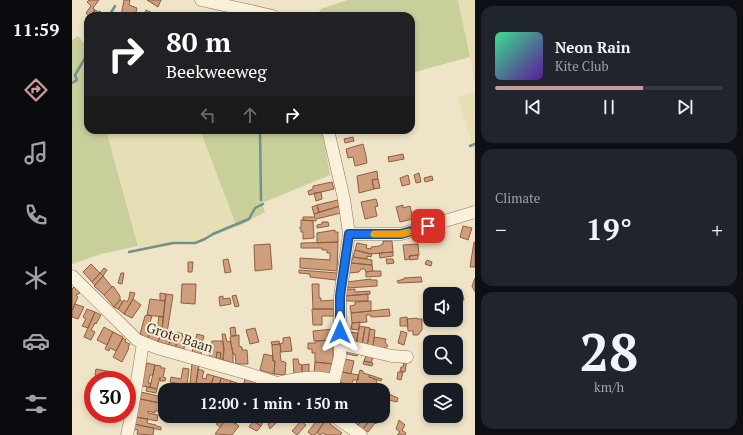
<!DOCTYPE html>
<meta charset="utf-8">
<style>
:root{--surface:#171b24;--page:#20242c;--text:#f1f3f6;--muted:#9ea1a6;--line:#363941;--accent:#cc999b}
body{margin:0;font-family:"PT Serif",serif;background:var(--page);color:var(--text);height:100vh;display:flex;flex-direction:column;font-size:15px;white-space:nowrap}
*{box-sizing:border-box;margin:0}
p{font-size:13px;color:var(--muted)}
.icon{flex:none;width:22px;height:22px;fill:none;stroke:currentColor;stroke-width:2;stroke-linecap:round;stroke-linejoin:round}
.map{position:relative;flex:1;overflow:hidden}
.drawer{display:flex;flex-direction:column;gap:6px;padding:6px;background:#0d0f14;width:268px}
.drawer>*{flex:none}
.guide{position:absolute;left:12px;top:12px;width:331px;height:122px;border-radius:12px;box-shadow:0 2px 6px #0003;background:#202124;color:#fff;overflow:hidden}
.buttons{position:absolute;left:351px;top:287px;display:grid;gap:8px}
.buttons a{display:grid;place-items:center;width:40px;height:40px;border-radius:8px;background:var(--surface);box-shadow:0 2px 6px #0003;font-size:20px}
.speed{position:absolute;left:12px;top:371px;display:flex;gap:8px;font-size:20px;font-weight:700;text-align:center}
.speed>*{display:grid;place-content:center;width:52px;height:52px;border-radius:50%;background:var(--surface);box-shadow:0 2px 6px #0003;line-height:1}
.speed .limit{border:6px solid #d22;background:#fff;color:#111}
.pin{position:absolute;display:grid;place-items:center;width:34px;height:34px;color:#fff;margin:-17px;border-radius:8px;box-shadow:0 2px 6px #0006}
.me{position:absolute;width:44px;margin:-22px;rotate:0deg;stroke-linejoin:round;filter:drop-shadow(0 0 3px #0008)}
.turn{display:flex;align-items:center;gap:14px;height:84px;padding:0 16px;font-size:18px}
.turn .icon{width:52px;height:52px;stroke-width:2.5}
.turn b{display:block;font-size:28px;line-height:34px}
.lanes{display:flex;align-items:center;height:38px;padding:0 16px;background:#0003;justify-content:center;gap:20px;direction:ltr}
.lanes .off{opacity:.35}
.big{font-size:30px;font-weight:700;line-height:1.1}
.drawer .tile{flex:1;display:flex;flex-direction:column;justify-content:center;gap:6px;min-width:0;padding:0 14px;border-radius:12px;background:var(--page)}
.drawer .dial{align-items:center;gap:0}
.dial b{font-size:52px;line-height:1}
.song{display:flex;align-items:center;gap:12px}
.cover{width:48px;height:48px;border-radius:6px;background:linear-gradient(135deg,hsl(150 70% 55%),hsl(270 70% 35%))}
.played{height:4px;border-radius:2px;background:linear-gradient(90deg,var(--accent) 65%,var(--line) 65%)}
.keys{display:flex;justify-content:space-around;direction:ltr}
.heat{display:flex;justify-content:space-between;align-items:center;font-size:22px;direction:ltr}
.trip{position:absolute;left:86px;top:383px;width:232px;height:40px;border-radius:12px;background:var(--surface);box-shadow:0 2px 6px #0003;font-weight:700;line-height:40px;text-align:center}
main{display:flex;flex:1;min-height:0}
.menu{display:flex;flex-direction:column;width:72px;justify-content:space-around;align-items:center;background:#090b0e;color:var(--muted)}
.menu .icon{width:28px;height:28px}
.menu .current{color:var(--accent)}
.menu b{font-size:18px;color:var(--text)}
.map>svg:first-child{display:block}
</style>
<main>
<nav class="menu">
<b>11:59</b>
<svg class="icon current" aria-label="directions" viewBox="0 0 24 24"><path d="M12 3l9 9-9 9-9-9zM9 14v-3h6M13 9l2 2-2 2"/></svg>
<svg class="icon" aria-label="music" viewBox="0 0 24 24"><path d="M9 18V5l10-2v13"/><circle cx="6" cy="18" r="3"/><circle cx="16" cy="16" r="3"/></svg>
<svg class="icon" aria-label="phone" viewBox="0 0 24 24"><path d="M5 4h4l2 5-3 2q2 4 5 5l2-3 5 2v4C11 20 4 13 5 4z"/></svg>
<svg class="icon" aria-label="climate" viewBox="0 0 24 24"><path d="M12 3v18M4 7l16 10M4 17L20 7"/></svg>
<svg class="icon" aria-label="car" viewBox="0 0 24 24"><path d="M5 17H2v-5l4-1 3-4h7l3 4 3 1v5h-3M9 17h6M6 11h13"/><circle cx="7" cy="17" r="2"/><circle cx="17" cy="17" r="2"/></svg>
<svg class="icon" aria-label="filters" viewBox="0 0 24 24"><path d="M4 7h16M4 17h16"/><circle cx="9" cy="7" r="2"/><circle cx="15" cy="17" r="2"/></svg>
</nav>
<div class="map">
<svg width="403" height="435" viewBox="0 0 403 435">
<rect width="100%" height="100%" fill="#f0e4c8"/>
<path fill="#e6deb5" d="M386 0H403V85L398 57Z
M403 92V194L401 148 386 97Z
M34 130H128L165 227 133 239 68 250Z"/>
<path fill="#c9cf9b" d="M275 0H386L398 57 339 73V16H244L249 9Z
M6 36 16 48V130H34L66 246 29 254 0 264V40Z
M128 130H188L189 132 200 130H250L258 175 190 203 193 212 165 227Z"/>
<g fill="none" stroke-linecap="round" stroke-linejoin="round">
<path stroke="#6f938a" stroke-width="2.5" d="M37 16 43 6
M0 83 5 80 3 75 16 53
M188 130 189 200
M398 146 403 144
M57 252 101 243H123L133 239 141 234 177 219 183 208 191 204"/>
</g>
<path fill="#cf9f7d" stroke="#8d5f41" d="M17 0H27L21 8 23 10 17 16 14 13 19 6 15 2Z
M52 0H58L57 5 65 8 63 16H49Z
M75 0H89L86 7Z
M24 10 26 12 28 11 33 16H18Z
M74 10 83 14 82 16H71Z
M269 13V16H253Z
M281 137 282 141 273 143 272 139Z
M291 144 294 156 295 163 283 166 281 157 276 158 274 149Z
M331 154 332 159 317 162 316 157Z
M305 171 306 179 300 180 302 189 287 193 285 176Z
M347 173 349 182 344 183 342 175Z
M336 175 338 184 330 186 328 178Z
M360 176 361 180 353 182 352 178Z
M306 179 308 188 302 189 300 180Z
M260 182 262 189 237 195 236 191 241 189V186Z
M249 192 250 199 244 201 242 193Z
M304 199 306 206 303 207 305 216 293 219 289 202Z
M266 200 268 206 247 212 245 205Z
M245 205 247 212H248L242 214 240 207Z
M331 205V208L338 206 341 219 328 222 324 207Z
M268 206 269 213 244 219V221L231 220V217H243L242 214Z
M349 212 350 214 345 215 346 218 341 219 340 214Z
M229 220 241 221 242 238 231 239V232H229V229H228V227H229Z
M250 222H256L257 226 245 228V225L250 224Z
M391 226 400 228 396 240 388 237Z
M263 230V232H266V242L245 243V233Z
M311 241H320L321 252 298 254 283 250 285 243 295 245 294 248 299 249V247L307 246 311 244Z
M266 242 265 271 228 268V258L258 260V253H255V250H250V248H229V243Z
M402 242H403V267H398Z
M198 244 200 269 183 271 182 245Z
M346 244 347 255 337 256 338 259 333 260 331 245Z
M283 250 300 254 299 257 295 256V259L281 257Z
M321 252V256L308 258 307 253Z
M346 255V259L338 260 337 256Z
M281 257 300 260V265L279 263Z
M156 259 159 272 153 273 151 260Z
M314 259H321L322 263 315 264Z
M355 260 360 262 359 266 353 264Z
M116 262H121L120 272H116Z
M279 263 300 265 301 271 294 272 293 269H289L287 272 277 273Z
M19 264 28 273 20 282 11 272Z
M32 268 35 270 31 276 28 273Z
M227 270 265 273 264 280 238 277V274L227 273Z
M301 271H309V276L294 277V272Z
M28 273 31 276 23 285 20 282Z
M49 273H52L50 284 46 283Z
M31 276 40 287 32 295 22 286Z
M349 277 350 282 326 283 325 281 332 279V278Z
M403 278V292L400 286Z
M299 279V280H305V286L276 288 275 282Z
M110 284H124L123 304 109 303Z
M240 284H247V298H249V301L262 300V309H241Z
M41 286 48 296V300L42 307 32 295Z
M2 287 8 293 4 295 6 297 0 310V289Z
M283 289V292L298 291V294L273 296V290Z
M58 292 63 293 61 299 52 314 46 309 52 300 55 302 57 298Z
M88 293 94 294 93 301 88 300Z
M94 294 101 295 95 333 100 334 97 345 86 342 90 331Z
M296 294V301H274L273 296Z
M164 295 167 306 163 307 160 296Z
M385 295H391L392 300 387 301Z
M151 296V299L158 298 159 304 148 306 147 297Z
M61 299 69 305 60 318 52 314Z
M78 299 93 301 91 317 75 315Z
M48 300 51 302 46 309 42 307Z
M299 301V311L279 313 278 306 283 305V302Z
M3 304 12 307 6 319 0 317V311Z
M15 309 23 312 16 328 10 326 14 319 11 317Z
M240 309H262V316H250V325H241Z
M317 309 318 316 299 317V315H294L295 322 280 323 279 313Z
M23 312 29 315 24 324 23 323 19 330 23 332 19 340 12 337Z
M75 315 80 316 77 326 79 328 76 339 68 334 73 316Z
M87 316 91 317 90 331 86 342 76 339 79 328 85 330Z
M335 317 336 326H328V318Z
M345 318V319H350V330L346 335H341V331H336L335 319Z
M288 322 287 330 279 329 280 323Z
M287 326 293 327 290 345 284 344Z
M32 327 41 332 35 345 25 340Z
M163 327 164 335 159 336 158 328Z
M293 327 298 328 295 347 290 345Z
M183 328 187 342 178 344 174 330Z
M262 329V340L242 341 241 331Z
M298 329 303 330 301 348 295 347Z
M329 331 335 333 332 345 326 343Z
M41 332 51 337 44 351 38 348 37 351 33 349Z
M105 332 111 334 110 336 114 337 112 349 104 347Z
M275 332 286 333 285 342 274 341Z
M100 334 104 335V347L97 345Z
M125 334 132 336 130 343 132 344 129 354 120 352Z
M150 334H153L155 342 158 341 159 344 161 354V363L151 360 152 349Z
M167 335V346L170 347V350H175L176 364H164L163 354H161L158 337Z
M114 337 119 338 116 346H112Z
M218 337 220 351 209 352 208 344 211 343V338Z
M302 337 314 339 313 342 316 346 311 349 301 348Z
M51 338 54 340 53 342 58 344 56 347 57 348 50 362 41 357Z
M261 340V364L243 362V353H240V349H236V343H244V341Z
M140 341H150L152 349 151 360H148L149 353 145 352 144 359 137 357Z
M207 341 208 344 200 345 199 342Z
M208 344 209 352H208L209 361 213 362 214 363 213 375 202 374 203 361H201L200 345Z
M276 347 302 354 299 363 292 361 294 356 286 354 285 356 275 354Z
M145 352 149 353 148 359H144Z
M192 354 201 356V361H203L202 374 188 370Z
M221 359H226L227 364 230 365V375H222Z
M273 359 282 361 279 374 270 372Z
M331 359 335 360 333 372 328 371 329 367H331L332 363H330Z
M292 361 301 363 300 366 291 364Z
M243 362 261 364 259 374 242 372Z
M75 363 83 365 81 375H78L76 383H79L78 387 70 386 72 377H71Z
M120 364 127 365 124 384 118 383Z
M237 364V375H230V365Z
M83 365 89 366V368H93L91 377 94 378 93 381H88V377L85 389 78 387Z
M111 368 117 369 115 385 98 382 99 377 109 379Z
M24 369 40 372 34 380H26L27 378 23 375Z
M126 369 132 371 130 378 134 379 135 374 142 376 138 388 124 384Z
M288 370 291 371V373L298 375 297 377 305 380 303 389 284 384Z
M270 372 287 375 286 380H281L279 386 267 382Z
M326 372H331L329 380 325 379Z
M298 375 310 379 309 381 297 377Z
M142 376 149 378 147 386 139 384Z
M149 378 159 381 156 390H146Z
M173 379 186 383 183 390H170Z
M159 381 168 384 167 390H156Z
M267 382 280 387 279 390 265 389Z
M186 383 192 386 191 390H183Z
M122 384 129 386V390H121Z
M110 385H115V390H109Z
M238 385V386L246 390H233L235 386Z
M75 387 85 389 84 393 74 391Z
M69 392 86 396V399L89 400 88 403 68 399Z
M314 393 326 398 325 402 313 399Z
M68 399 88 403 87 411H83V413L76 411V413L86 415 85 421 64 417Z
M150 416 155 418 148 427 144 424Z
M151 416H171L170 418 168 417 164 424Z
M183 416H192L193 418 189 426 181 421Z
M248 416H252L255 418 243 435H240L236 432Z
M278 416H286L282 422 276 418Z
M286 416H293L286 425 282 422Z
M293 416H301L291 429 286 425Z
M301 416H307L305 419 306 420 304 424 303 423 296 432 291 429Z
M64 417 76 419 75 423 84 425V426L89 427V430L62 424Z
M155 418 167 426 160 435 143 434Z
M255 418 260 421 258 424 270 433 268 435H254L251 433 248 435 245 433Z
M200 420 204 423 198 429 196 424Z
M327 420 333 425 330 430 334 433 333 435H325L328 432 324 429Z
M181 421 189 426 185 431 177 427Z
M229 421 234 425 225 435 220 431Z
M62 424 82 428 81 435 65 434 66 430 61 429Z"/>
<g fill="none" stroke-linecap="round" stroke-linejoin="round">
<defs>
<path id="minor" d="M129 0 201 16
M256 130 272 199 277 234 268 296V356L262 381 259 390
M277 234H329L403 212
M0 276 65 340 85 348 177 374 205 383 217 390
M268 344 320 356 335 357
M205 383C222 379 245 374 262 381
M262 416 289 435
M55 435C62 405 66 374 71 343"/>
</defs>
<use href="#minor" stroke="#8d765c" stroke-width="13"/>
<use href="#minor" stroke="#faf1dc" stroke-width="12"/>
</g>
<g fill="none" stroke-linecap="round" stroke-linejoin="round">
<defs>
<path id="route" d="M268 332V296L277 234H329L356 226"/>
</defs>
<use href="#route" stroke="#114b97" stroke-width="10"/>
<use href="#route" stroke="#1a73e8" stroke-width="7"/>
<path stroke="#f59e0b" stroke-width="7" d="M302 234H329L337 232"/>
</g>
<g text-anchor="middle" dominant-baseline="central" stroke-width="4" stroke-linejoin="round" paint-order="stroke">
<g font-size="14" fill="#3d2e20" stroke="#f7eed8">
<text transform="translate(108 337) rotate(18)">Grote Baan</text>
</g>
</g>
</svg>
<div class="buttons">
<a><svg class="icon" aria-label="sound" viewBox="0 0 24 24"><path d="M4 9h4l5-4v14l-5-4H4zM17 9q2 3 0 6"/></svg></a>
<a><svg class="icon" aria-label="search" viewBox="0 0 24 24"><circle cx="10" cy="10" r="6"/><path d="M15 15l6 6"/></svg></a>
<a><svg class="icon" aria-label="layers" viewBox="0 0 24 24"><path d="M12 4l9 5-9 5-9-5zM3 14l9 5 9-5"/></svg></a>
</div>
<div class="speed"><div class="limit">30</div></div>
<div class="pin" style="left:356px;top:226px;background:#d93025"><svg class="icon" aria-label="arrive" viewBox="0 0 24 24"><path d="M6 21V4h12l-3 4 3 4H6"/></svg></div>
<svg class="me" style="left:268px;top:332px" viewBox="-20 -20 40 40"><path d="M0-17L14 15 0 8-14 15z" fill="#1a73e8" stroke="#fff" stroke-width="4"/></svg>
<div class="trip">12:00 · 1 min · 150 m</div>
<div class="guide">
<div class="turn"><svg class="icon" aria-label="right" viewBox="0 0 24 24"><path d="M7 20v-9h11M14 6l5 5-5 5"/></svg><div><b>80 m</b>Beekweeweg</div></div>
<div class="lanes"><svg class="icon off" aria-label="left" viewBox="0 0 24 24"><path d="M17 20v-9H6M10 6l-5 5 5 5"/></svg><svg class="icon off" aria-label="ahead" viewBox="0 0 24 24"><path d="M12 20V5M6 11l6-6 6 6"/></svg><svg class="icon" aria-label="right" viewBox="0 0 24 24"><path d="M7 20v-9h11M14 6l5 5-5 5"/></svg></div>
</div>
</div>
<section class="drawer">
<div class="tile">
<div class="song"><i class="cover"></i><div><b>Neon Rain</b><p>Kite Club</p></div></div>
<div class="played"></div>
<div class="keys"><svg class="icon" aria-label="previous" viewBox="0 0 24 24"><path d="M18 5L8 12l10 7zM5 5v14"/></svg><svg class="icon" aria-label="pause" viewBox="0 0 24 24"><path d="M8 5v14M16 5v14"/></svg><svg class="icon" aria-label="next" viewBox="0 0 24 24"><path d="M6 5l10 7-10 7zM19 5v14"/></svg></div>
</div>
<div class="tile"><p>Climate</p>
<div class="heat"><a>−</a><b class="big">19°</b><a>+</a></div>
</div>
<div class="tile dial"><b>28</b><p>km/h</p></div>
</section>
</main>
